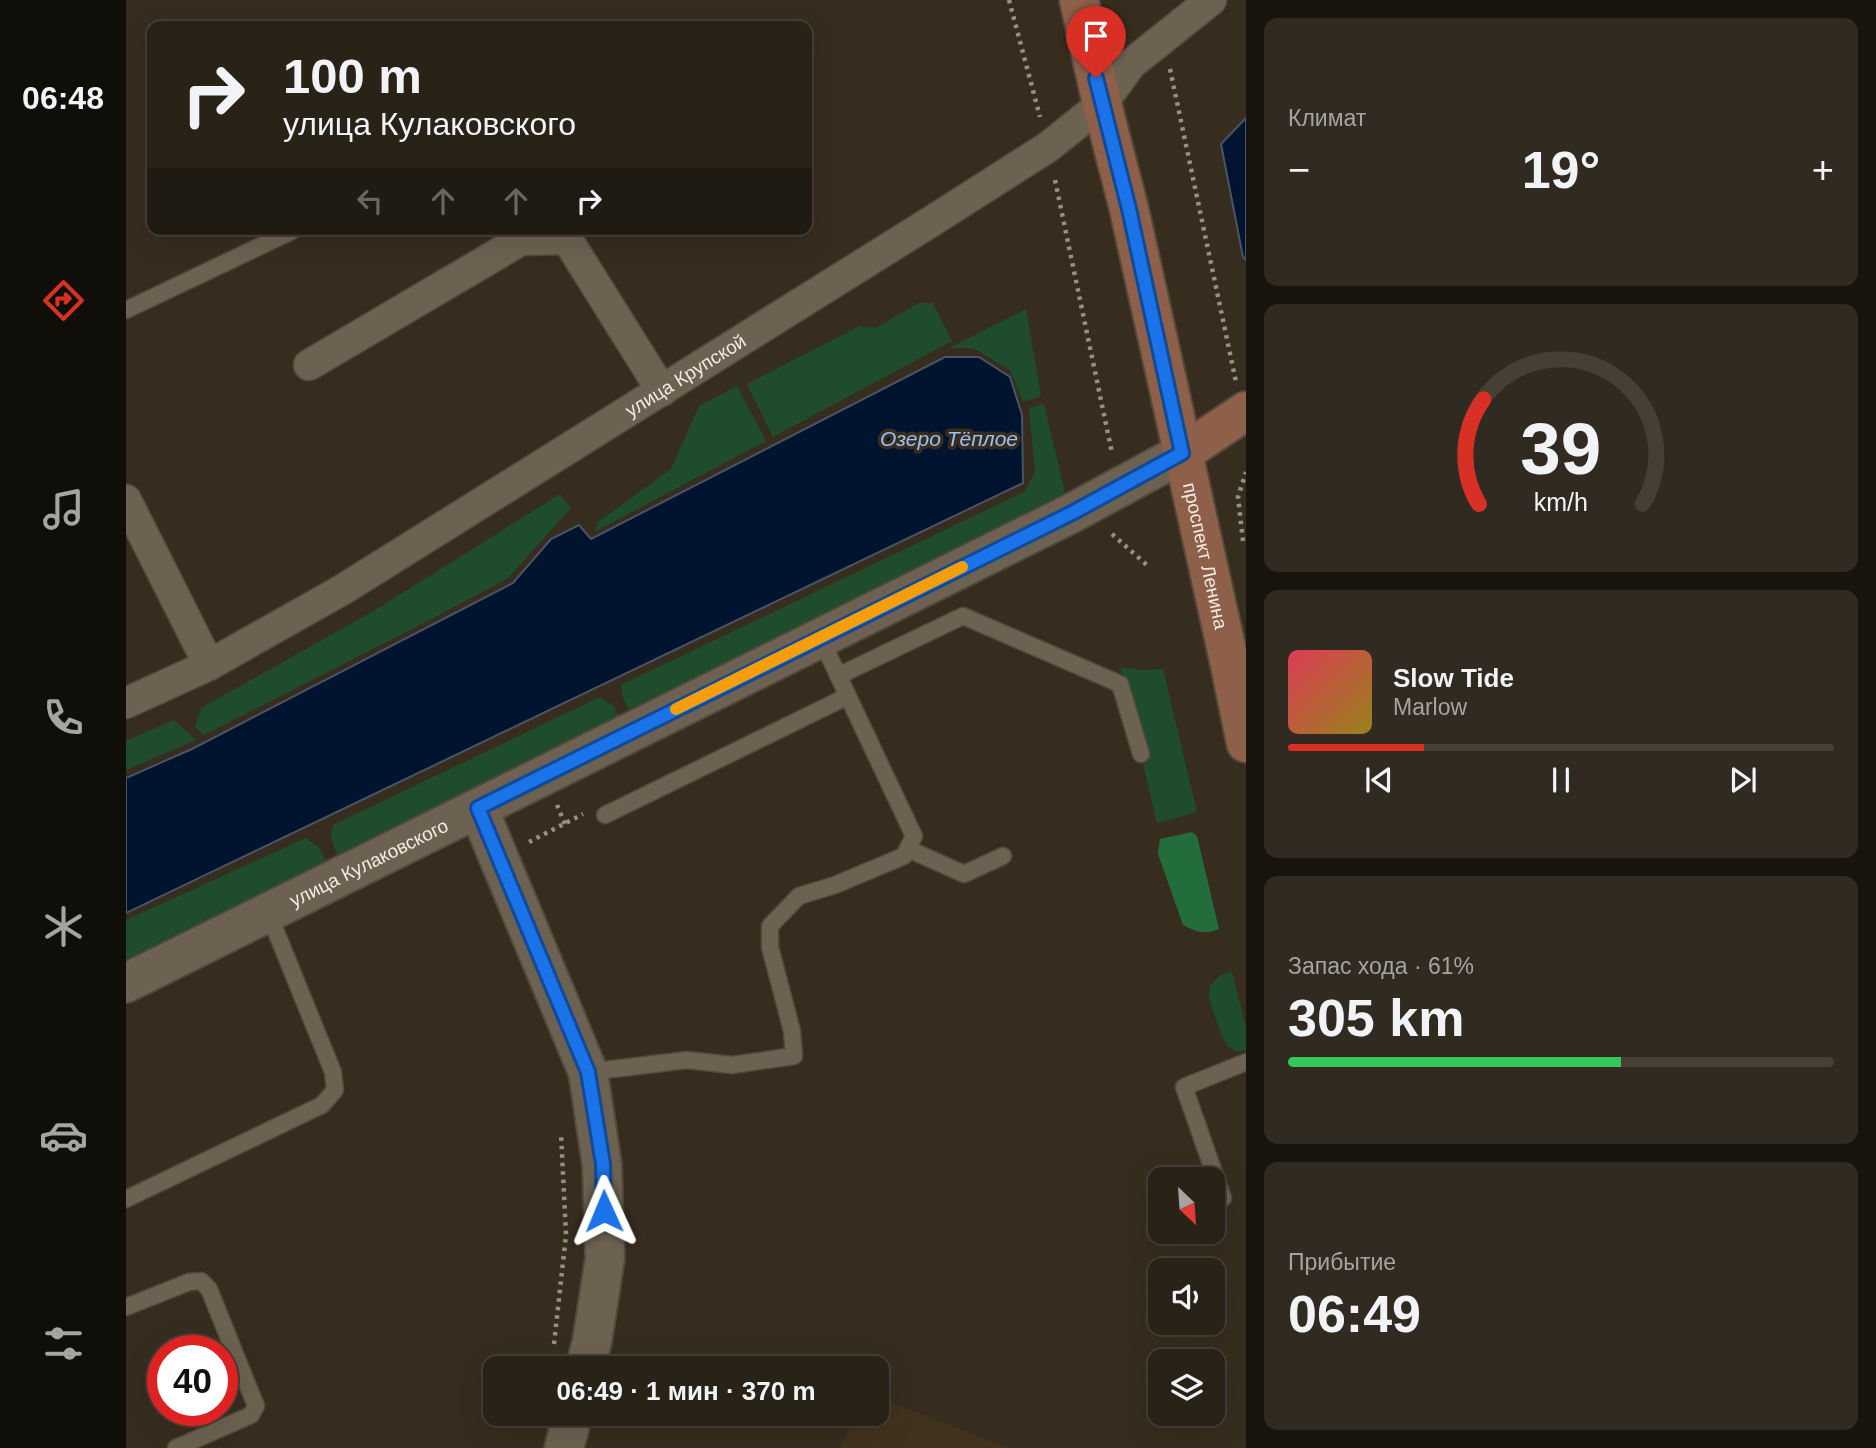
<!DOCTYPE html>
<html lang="ru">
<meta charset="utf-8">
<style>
:root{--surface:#292217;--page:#312a20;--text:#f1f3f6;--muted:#a5a4a1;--line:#453f36;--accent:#d93025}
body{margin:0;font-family:Helvetica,sans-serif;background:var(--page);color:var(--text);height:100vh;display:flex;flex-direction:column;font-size:26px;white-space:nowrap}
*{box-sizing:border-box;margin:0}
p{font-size:23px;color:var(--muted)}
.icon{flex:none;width:38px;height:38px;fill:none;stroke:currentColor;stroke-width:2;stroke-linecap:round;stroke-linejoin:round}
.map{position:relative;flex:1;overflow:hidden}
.panel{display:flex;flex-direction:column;gap:18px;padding:18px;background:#17130d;width:630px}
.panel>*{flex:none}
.hud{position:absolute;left:21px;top:21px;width:665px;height:214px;border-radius:14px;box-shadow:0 7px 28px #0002,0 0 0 2px var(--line);background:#292217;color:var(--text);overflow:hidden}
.needle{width:46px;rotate:155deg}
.buttons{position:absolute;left:1022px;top:1167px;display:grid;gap:14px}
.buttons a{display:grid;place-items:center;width:77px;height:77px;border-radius:14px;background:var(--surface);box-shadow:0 7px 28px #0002,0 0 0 2px var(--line);font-size:35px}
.speed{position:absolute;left:21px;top:1335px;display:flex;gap:14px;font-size:35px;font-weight:700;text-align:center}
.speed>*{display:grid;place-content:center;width:91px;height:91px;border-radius:50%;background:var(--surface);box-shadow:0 7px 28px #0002,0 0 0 2px var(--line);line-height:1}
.speed .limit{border:10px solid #d22;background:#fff;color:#111}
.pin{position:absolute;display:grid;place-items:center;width:60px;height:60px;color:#fff;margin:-72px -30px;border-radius:50% 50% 50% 0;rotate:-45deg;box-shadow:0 0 7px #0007}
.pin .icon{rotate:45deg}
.me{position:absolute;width:77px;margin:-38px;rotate:359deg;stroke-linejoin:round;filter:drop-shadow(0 0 5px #0008)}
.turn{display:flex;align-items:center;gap:24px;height:147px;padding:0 21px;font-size:32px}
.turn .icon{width:91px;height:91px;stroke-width:2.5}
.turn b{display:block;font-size:49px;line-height:60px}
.lanes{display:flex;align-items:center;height:66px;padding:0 21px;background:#0003;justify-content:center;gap:35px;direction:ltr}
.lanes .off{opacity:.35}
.big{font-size:52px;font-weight:700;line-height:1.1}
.panel .card{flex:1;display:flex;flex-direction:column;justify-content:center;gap:10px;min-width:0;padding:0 24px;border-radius:14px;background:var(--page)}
.panel .dial{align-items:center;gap:0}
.dial svg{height:182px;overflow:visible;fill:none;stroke:var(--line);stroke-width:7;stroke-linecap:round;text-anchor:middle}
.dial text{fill:var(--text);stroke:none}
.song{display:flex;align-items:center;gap:21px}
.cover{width:84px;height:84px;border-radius:10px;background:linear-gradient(135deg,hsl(350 70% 55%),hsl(50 70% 35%))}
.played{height:7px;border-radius:4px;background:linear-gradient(90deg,var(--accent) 25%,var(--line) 25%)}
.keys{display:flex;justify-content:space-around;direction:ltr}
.heat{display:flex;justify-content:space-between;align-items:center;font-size:38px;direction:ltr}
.charge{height:10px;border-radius:5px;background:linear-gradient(90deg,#34c759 61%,var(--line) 0)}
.trip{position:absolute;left:357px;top:1356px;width:406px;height:70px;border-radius:14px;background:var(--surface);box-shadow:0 7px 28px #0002,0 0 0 2px var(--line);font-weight:700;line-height:70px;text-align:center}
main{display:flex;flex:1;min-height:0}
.menu{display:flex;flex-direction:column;width:126px;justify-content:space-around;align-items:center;background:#100e09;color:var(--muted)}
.menu .icon{width:49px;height:49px}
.menu .selected{color:var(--accent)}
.menu b{font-size:32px;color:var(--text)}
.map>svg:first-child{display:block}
</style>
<main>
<nav class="menu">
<b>06:48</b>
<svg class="icon selected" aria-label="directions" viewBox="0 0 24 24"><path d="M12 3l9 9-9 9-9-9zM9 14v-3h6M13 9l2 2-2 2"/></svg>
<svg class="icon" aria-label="music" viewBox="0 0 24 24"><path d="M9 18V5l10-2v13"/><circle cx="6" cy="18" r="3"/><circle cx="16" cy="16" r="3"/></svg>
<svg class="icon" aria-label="phone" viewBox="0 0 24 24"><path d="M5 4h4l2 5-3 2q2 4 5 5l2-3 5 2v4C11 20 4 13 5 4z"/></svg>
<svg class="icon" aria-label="climate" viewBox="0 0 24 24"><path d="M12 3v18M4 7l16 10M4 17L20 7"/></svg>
<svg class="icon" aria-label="car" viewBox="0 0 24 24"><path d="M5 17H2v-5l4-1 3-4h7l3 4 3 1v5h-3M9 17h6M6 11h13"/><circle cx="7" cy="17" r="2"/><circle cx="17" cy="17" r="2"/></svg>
<svg class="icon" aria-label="filters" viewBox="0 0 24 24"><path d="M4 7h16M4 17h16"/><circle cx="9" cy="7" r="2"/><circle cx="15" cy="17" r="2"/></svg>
</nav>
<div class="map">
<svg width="1120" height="1448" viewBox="0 0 1120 1448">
<rect width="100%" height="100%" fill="#372d1f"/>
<path fill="#41321e" d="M751 1397 882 1448H714L729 1414H751Z"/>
<path fill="#1e4c2c" d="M793 303H807L826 341 647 437 621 384 734 326 750 328Z
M900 309 915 396 897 402 884 370 847 348H823Z
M611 386 640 441 470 531 472 522 545 469 573 406Z
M918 404 942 505 507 719 497 698 495 685 898 492 909 473 903 408Z
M434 494 445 508 381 579 296 624 78 735 69 727 75 708 251 609Z
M994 667 1018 670 1037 669 1071 812 1031 823Z
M474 697 488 706 496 726 213 862 205 837 207 825Z
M48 720 70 740 0 770V741Z
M180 838 193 848 203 868 0 960V920Z
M1106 972 1120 1027V1050L1113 1052 1102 1047 1095 1034 1083 999 1084 985 1095 975Z"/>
<path fill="#236d3c" d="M1066 832 1071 836 1093 929C1078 935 1071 932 1057 925L1032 854 1034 839Z"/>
<path fill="#00132f" stroke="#495465" stroke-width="2" d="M1120 118V260L1117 257 1095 144Z
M819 357H853L884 377 896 415 897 483 0 913V778L66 749 387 583 425 539 453 525 465 539Z"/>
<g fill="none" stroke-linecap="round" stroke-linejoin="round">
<defs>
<path id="service" d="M0 310 166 231
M712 676 837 616 994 684 1015 754
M479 815 722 696
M782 849 838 874 877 856
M462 1072 561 1060 606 1065 668 1056 666 1031 644 947V926L673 896 709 885 778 856 788 836 694 637
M1097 1198 1058 1087 1120 1062
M0 1199 196 1105 209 1090 207 1072 142 912
M0 1307 63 1282 75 1281 83 1289 130 1406 125 1415 50 1448"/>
<g id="minor">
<path d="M183 365 395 240 441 239 536 391"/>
<path d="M0 500 83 665"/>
<path id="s1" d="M0 703 83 665 216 590 806 221 922 147 976 104 1005 64 1085 0"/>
</g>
<g id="tertiary">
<path d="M352 808 462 1072 476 1165 479 1258 466 1342 459 1368"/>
<path id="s2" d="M0 983 946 513 1057 453"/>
<path d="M438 1448 447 1414"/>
</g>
<g id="secondary">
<path id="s3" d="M953 0 976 104 1003 209 1104 665 1120 743"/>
<path d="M1057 453 1120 411"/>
</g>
</defs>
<use href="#service" stroke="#52483c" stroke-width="19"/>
<use href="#minor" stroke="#52483c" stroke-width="33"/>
<use href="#tertiary" stroke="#52483c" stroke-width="42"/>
<use href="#secondary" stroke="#52483c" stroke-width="42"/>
<path stroke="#989084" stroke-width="4.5" stroke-dasharray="3.5 5" stroke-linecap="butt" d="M883 0 914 117
M1044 69 1110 382
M929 180 986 453
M986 534 1022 566
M1117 541 1112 497 1120 472
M431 805 439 824
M403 842 457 814
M428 1344 440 1235 435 1133"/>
<use href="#service" stroke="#6d6151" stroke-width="16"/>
<use href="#minor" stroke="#6d6151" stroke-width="30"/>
<use href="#tertiary" stroke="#6d6151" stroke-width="38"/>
<use href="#secondary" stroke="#8e5f49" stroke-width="38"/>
</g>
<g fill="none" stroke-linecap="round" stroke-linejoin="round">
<defs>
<path id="route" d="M478 1211 477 1164 462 1072 352 808 946 513 1056 453 1003 209 970 78"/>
</defs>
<use href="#route" stroke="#114b97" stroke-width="18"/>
<use href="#route" stroke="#1a73e8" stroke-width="12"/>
<path stroke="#f59e0b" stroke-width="12" d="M550 709 836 567"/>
</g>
<g text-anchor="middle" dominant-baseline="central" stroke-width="7" stroke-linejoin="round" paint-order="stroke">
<g font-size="19" fill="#f2ebe2" stroke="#372d1f">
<text stroke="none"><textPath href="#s1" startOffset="649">улица Крупской</textPath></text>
<text stroke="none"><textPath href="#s3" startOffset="570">проспект Ленина</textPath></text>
<text stroke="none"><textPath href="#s2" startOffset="271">улица Кулаковского</textPath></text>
</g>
<g font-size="21" font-style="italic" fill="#99c1f2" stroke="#372d1f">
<text x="823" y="438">Озеро Тёплое</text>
</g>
</g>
</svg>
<div class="buttons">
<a><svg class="needle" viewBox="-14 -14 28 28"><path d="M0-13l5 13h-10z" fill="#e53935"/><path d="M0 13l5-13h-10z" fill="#a5a4a1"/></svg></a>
<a><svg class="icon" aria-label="sound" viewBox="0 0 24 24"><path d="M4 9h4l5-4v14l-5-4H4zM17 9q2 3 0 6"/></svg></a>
<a><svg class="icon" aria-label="layers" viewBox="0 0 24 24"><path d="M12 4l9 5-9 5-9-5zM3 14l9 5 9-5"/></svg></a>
</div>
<div class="speed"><div class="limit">40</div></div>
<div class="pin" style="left:970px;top:78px;background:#d93025"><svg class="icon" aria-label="arrive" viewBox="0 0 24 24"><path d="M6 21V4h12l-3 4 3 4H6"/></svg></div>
<svg class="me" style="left:478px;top:1211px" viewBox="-20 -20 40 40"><path d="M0-17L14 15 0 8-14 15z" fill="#1a73e8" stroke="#fff" stroke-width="4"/></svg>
<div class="trip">06:49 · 1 мин · 370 m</div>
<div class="hud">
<div class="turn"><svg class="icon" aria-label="right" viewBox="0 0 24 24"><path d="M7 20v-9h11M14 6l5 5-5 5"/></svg><div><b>100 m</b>улица Кулаковского</div></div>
<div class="lanes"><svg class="icon off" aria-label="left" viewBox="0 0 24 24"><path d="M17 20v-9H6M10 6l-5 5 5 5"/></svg><svg class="icon off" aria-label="ahead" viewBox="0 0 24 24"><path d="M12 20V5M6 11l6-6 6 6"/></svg><svg class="icon off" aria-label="ahead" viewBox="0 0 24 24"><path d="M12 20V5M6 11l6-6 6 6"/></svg><svg class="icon" aria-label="right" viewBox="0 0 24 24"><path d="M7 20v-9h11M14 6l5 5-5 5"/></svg></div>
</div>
</div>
<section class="panel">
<div class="card"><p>Климат</p>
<div class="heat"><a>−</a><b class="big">19°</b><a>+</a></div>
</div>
<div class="card dial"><svg viewBox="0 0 100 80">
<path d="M14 69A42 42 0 1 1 86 69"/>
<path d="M14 69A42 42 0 0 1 16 23" stroke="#d93025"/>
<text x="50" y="56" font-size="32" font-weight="700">39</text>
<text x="50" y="72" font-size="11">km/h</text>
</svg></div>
<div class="card">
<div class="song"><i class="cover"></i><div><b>Slow Tide</b><p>Marlow</p></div></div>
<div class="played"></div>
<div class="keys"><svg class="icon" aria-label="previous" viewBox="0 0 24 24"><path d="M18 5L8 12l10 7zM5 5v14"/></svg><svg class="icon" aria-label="pause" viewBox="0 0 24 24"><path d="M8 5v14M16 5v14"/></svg><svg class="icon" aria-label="next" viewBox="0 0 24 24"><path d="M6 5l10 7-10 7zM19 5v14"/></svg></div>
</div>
<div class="card"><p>Запас хода · 61%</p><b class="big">305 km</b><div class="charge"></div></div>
<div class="card"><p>Прибытие</p><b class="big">06:49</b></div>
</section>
</main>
